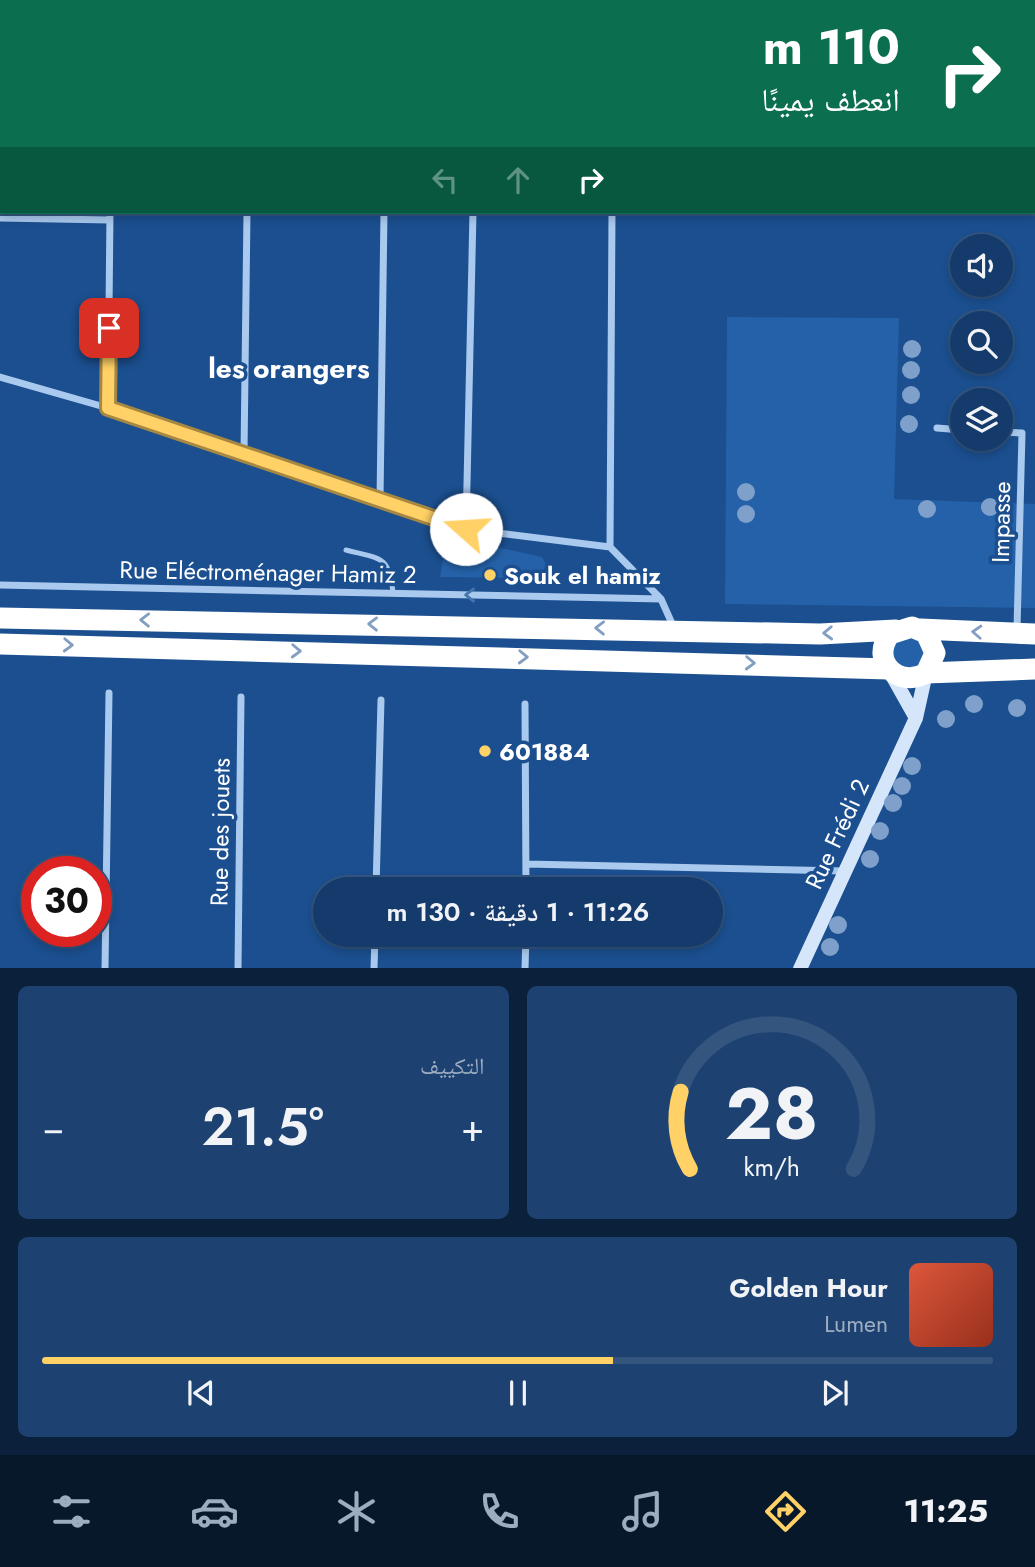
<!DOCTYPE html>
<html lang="ar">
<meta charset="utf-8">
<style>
:root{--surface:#143b6b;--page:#1d4271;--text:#f1f3f6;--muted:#9dadc1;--line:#33557e;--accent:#ffd166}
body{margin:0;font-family:Jost,"Noto Naskh Arabic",sans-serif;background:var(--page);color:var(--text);direction:rtl;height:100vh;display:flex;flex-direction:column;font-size:26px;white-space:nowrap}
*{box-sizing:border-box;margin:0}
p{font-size:23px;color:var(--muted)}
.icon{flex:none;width:38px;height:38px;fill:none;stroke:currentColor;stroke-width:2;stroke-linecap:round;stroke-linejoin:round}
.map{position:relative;height:968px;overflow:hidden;direction:ltr}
.details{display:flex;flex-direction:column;gap:18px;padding:18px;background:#0b203b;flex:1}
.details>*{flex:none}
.guide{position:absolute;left:0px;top:0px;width:1036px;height:214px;box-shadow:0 4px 10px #0003,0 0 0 2px var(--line);direction:rtl;background:#0b6e4f;color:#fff;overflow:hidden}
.tools{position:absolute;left:950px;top:234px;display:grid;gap:14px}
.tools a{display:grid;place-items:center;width:63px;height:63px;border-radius:50%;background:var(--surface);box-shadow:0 4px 10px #0003,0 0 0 2px var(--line);font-size:35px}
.speed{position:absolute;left:21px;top:856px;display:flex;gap:14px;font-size:35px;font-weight:700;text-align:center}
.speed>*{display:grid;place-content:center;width:91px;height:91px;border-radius:50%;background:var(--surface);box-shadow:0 4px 10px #0003,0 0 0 2px var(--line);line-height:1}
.speed .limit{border:10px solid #d22;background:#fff;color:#111}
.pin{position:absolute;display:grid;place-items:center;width:60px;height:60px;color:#fff;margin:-30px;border-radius:14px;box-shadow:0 4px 10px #0006}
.me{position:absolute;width:77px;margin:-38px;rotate:289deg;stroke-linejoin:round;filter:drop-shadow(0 0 5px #0008)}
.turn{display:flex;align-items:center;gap:24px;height:147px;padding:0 21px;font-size:32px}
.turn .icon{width:91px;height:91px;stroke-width:2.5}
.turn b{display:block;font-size:49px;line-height:60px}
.lanes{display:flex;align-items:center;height:66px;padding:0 21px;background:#0003;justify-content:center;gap:35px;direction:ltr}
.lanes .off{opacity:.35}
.big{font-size:52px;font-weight:600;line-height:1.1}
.details .widget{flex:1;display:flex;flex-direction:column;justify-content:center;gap:10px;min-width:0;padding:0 24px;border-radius:10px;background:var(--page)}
.details .dial{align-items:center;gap:0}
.dial svg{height:182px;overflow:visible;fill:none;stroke:var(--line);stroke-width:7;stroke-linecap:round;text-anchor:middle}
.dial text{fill:var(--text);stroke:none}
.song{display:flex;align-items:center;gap:21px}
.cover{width:84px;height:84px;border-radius:10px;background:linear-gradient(135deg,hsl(10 70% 55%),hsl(10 70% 35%))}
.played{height:7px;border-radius:4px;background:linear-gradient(90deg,var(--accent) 60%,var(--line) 60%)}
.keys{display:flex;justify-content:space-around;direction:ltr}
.heat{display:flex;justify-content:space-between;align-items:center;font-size:38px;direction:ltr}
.details .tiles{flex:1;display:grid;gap:18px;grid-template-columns:1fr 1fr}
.widget:last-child{grid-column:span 2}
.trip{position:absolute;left:313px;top:877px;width:410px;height:70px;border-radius:35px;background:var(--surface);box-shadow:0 4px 10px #0003,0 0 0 2px var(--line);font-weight:600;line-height:70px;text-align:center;direction:rtl}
.dock{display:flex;height:112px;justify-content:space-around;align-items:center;background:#08182b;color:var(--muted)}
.dock .icon{width:49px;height:49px}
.dock .selected{color:var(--accent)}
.dock b{font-size:32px;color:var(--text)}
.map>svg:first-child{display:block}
</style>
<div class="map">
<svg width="1035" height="969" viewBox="0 0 1035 969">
<rect width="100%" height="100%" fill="#1b4f8f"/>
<path fill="#2461a8" d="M727 317 899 318 894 499 1035 504V608L725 604Z
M447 536 542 557 546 564 543 572 533 578 440 577Z
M903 634 924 642V660L915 668 898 667 890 646Z"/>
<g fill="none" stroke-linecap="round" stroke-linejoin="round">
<path stroke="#a9c9ee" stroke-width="5" d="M346 550C381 559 389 555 393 593"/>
<path stroke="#a9c9ee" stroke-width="7" d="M739 0V2
M24 2V0
M112 2V0
M249 2V0
M387 2V0
M473 2V0
M644 2V0
M0 108H2
M0 218 110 220
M0 377 108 408 466 529 610 547 661 599 674 628
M108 408 110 212
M937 428 962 430
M1001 432 1022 433 1017 629
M244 453 247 212
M380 500 384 212
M466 529 473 212
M610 547 612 212
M0 585 661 599
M525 704 526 889
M526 864 845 871
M376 889 381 700
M105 969 109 693
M238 969 241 697
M374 969 375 934
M525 969 526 934"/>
<path stroke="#d6e6fa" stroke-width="14" d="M889 670 916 718
M800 969 916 718 926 673"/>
<path stroke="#fff" stroke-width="21" d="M0 618 820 634 896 630
M920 629 1035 634
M0 644 889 669
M926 673 935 653 926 633 912 627 890 634C869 661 899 689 926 673L1035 669"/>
</g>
<g fill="#7ea0ca">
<circle cx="912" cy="349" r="9"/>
<circle cx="911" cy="370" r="9"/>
<circle cx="911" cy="395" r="9"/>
<circle cx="909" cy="424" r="9"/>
<circle cx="746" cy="492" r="9"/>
<circle cx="990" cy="507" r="9"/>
<circle cx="927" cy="509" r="9"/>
<circle cx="746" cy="514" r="9"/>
<circle cx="974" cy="704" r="9"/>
<circle cx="1017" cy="708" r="9"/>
<circle cx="946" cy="719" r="9"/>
<circle cx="912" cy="766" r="9"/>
<circle cx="902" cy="786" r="9"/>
<circle cx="893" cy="803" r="9"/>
<circle cx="880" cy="831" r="9"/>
<circle cx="870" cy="859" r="9"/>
<circle cx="838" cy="925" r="9"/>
<circle cx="830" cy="947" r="9"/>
</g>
<defs><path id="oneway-chevron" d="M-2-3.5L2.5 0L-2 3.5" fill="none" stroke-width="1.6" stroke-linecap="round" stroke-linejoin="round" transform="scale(1.75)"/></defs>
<use stroke="#4674ac" href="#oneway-chevron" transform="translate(470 595) rotate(-179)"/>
<g stroke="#829ec1">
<use href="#oneway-chevron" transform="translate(145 620) rotate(-179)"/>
<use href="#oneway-chevron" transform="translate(373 624) rotate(-179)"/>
<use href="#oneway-chevron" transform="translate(600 628) rotate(-179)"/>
<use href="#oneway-chevron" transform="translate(977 632) rotate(-177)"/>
<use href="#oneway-chevron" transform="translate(828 633) rotate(178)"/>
<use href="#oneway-chevron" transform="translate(68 645) rotate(2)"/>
<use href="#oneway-chevron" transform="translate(296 651) rotate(2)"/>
<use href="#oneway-chevron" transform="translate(523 657) rotate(2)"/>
<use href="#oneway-chevron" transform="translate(750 663) rotate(2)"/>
</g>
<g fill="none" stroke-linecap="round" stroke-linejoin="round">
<defs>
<path id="route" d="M109 328 108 408 466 529"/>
</defs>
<use href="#route" stroke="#a68842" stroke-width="18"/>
<use href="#route" stroke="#ffd166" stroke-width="12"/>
</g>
<g fill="#ffd166" stroke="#1b4f8f" stroke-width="2.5">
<circle cx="490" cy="575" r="7"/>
<circle cx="485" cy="751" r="7"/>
</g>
<g text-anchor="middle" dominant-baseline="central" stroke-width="7" stroke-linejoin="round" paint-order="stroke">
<g font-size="24" fill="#fff" stroke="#1b4f8f">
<text transform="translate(1001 522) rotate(-89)">Impasse</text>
<text transform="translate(268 572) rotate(1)">Rue Eléctroménager Hamiz 2</text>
<text transform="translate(220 832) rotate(-89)">Rue des jouets</text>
<text transform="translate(837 834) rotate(-65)">Rue Frédi 2</text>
</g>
<g font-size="24" font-weight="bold" fill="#fff" stroke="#1b4f8f" text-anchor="start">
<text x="504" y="575">Souk el hamiz</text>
<text x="499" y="751">601884</text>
</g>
<g font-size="28" font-weight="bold" fill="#fff" stroke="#1b4f8f">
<text x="289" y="368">les orangers</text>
</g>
</g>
</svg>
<div class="tools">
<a><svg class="icon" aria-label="sound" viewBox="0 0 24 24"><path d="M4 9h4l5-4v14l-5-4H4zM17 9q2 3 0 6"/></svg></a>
<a><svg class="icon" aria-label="search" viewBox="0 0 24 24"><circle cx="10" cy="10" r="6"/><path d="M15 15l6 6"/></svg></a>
<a><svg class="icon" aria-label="layers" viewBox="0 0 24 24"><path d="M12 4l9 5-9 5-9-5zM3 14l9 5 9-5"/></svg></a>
</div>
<div class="speed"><div class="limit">30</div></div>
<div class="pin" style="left:109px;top:328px;background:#d93025"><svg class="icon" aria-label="arrive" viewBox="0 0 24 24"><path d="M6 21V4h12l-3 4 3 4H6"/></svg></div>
<svg class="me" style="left:466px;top:529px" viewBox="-20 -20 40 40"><circle r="19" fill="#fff"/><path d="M0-13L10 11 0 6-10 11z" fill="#ffd166"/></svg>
<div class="trip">11:26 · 1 دقيقة · 130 m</div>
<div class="guide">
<div class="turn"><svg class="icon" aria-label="right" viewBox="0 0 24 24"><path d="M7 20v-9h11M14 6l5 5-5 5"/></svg><div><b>110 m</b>انعطف يمينًا</div></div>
<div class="lanes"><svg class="icon off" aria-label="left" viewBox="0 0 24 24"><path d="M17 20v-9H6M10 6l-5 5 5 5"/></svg><svg class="icon off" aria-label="ahead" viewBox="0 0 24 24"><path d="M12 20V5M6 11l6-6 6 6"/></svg><svg class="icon" aria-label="right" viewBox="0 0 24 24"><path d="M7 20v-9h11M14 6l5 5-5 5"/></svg></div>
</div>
</div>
<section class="details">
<div class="tiles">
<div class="widget dial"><svg viewBox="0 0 100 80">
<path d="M14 69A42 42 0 1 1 86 69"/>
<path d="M14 69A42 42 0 0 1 10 35" stroke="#ffd166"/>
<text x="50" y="56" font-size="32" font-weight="700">28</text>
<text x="50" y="72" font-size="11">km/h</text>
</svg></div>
<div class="widget"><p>التكييف</p>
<div class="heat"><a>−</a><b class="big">21.5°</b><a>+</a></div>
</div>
<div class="widget">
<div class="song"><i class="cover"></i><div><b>Golden Hour</b><p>Lumen</p></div></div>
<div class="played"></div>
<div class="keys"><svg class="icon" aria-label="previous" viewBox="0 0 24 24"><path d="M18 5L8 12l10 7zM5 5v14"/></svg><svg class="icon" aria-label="pause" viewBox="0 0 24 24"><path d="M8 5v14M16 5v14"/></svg><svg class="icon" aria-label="next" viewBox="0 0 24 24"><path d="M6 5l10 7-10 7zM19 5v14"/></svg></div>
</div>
</div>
</section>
<nav class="dock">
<b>11:25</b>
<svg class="icon selected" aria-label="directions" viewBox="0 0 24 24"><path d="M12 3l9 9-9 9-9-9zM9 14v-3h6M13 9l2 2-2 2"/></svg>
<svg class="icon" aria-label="music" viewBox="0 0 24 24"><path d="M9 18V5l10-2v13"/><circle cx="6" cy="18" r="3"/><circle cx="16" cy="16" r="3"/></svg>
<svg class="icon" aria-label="phone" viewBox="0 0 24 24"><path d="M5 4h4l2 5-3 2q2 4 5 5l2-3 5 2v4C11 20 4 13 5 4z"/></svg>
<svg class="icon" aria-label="climate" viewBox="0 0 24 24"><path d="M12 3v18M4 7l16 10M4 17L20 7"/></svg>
<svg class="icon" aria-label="car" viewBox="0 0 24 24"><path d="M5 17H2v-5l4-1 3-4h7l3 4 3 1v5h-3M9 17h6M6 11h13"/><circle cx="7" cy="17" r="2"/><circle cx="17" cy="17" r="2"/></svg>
<svg class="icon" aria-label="filters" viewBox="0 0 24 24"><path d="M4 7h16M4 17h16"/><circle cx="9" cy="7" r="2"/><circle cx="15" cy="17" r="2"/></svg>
</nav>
